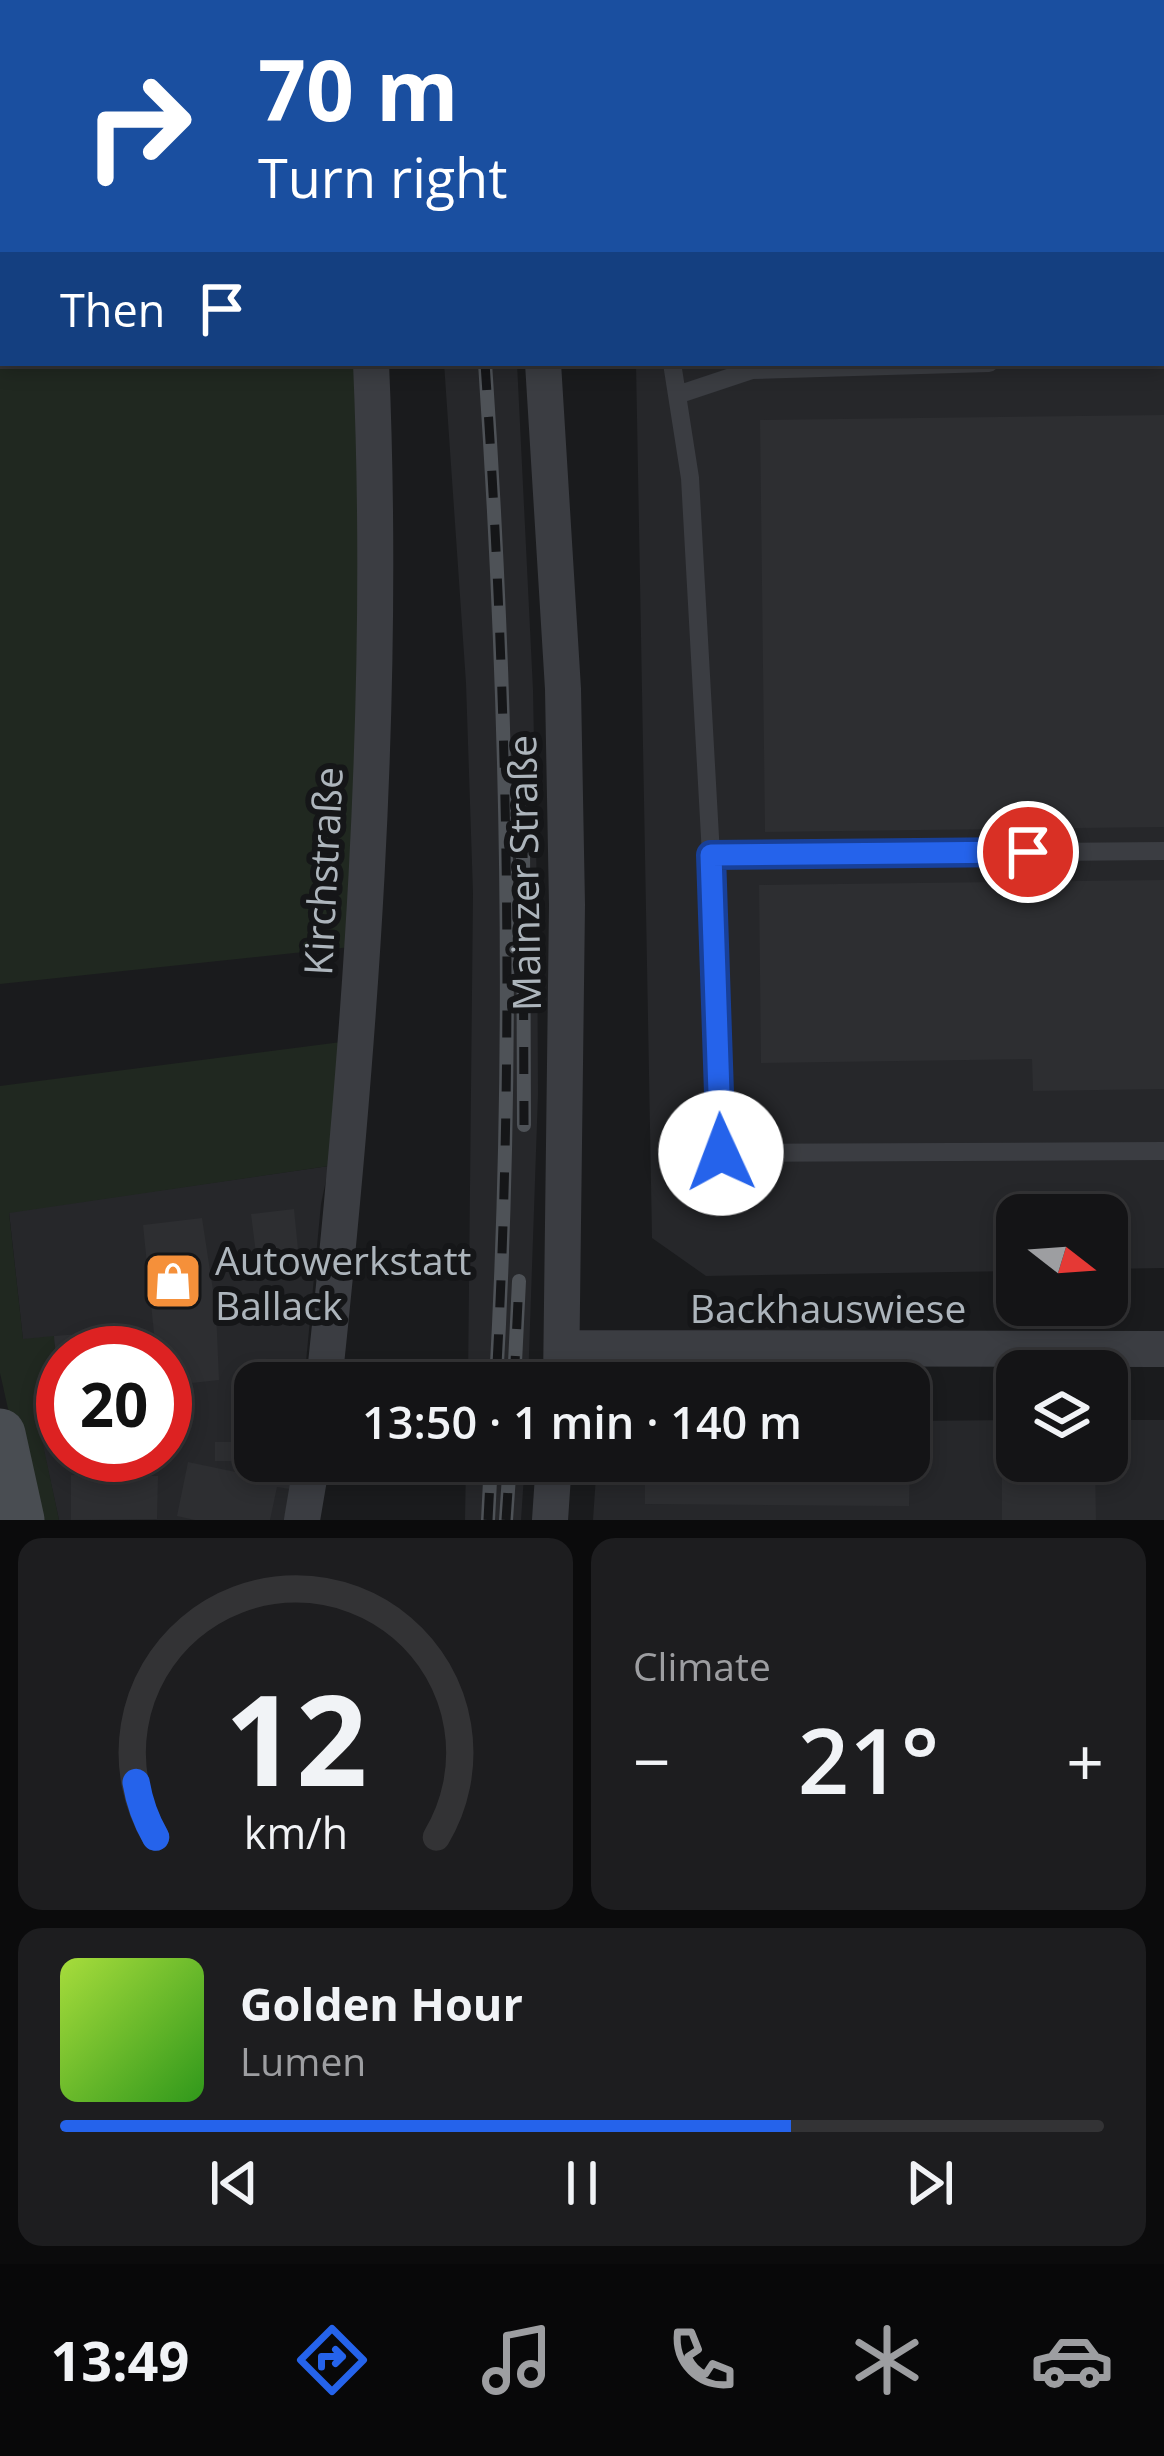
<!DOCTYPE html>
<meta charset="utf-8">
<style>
:root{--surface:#141416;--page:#1d1d1f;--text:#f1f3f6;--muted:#9d9ea1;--line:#333335;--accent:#2563eb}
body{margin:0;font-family:"Open Sans",sans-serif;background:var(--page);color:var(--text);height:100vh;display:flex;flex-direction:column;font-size:45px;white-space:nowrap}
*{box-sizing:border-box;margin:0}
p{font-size:39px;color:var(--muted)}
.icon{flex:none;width:66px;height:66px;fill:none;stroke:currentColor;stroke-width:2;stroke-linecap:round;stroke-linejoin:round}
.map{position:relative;height:1520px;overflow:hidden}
.details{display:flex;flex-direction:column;gap:18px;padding:18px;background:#0b0b0c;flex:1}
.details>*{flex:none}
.guide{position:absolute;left:0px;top:0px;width:1164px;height:366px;box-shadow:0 6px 18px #0003,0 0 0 3px var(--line);background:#1a4fa0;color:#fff;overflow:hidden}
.needle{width:78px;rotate:107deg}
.buttons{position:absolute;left:996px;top:1194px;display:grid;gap:24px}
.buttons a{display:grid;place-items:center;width:132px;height:132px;border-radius:24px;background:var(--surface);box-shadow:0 6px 18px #0003,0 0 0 3px var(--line);font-size:60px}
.speed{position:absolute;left:36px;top:1326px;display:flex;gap:24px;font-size:60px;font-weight:700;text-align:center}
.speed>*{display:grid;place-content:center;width:156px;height:156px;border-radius:50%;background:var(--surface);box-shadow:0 6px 18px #0003,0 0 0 3px var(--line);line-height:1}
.speed .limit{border:18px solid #d22;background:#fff;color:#111}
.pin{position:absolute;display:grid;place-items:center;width:102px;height:102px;color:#fff;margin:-51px;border:6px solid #fff;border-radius:50%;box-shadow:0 3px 12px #0007}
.me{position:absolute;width:132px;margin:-66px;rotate:358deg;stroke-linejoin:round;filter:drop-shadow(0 0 9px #0008)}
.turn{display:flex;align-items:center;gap:42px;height:252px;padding:0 60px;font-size:54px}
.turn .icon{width:156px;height:156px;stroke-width:2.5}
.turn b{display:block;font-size:84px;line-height:102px}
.then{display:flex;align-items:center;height:114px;padding:0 60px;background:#0003;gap:24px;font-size:45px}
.big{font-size:90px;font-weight:600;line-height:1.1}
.details .card{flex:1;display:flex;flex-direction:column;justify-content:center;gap:18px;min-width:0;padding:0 42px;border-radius:24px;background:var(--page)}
.details .dial{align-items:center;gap:0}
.dial svg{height:312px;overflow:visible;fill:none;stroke:var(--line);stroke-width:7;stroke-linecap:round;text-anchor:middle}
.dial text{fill:var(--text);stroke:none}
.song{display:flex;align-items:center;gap:36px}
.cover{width:144px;height:144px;border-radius:18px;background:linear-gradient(135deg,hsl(80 70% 55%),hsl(110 70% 35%))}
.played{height:12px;border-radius:6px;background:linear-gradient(90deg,var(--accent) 70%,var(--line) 70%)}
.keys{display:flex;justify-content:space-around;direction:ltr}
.heat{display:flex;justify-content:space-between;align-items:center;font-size:66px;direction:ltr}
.details .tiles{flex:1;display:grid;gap:18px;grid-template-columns:1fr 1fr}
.card:last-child{grid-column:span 2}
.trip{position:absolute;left:234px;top:1362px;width:696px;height:120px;border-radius:24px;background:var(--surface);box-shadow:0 6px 18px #0003,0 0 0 3px var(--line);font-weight:600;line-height:120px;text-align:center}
.tabs{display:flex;height:192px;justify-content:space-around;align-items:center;background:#080809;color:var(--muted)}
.tabs .icon{width:84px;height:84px}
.tabs .current{color:var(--accent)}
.tabs b{font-size:54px;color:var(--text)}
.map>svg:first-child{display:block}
</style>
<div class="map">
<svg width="1164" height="1520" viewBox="0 0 1164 1520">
<rect width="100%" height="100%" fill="#1a1b1d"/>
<path fill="#26272a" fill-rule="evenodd" d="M628 0H1164V1268L1107 1269V1215H1017V1271L706 1276 652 1238 636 363H1161V3Z
M444 363H517L533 690 537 896 538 1094 528 1383H468L473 893 466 683Z
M329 1166 321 1204 304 1383H255V1461H296L284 1520H59L36 1415 54 1337 23 1340 9 1212ZM63 1353H165V1455H63Z
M1017 1420V1461H1107V1420H1164V1520H593L597 1461H909V1421Z
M466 1461H525L521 1520H465Z"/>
<path fill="#202820" d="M0 125H3V363H357L366 479 351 947 0 984Z
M349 1041 329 1166 9 1213 23 1339 54 1336 61 1411 37 1416 59 1520H33L0 1373V1086Z"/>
<path fill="#2d2e31" d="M1164 415V827L765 832 760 420Z
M1164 880V1089L1033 1091 1032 1059 761 1063 759 885Z
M294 1209 298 1249 256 1254 251 1214Z
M202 1218 216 1310 219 1380 165 1386V1353H156L143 1225Z
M80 1334 81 1353H63V1394L60 1395 54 1336Z
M244 1369 279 1373 277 1383H255V1398L240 1397Z
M1002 1420H1017V1461H1095L1096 1520H1002Z
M215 1442H255V1461H215Z
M269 1461H296L290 1489 277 1487 270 1520H195L177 1516 188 1462 265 1478Z
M645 1461H910L909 1506 645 1504Z
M71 1475 158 1476 157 1519 71 1520Z"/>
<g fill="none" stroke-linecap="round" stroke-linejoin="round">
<path stroke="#3b3d42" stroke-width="18" d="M659 0V3
M1161 358H1164
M672 363 690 478 711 855 721 1153 1164 1151
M677 395 752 370 989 363
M711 855 1164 851"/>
<path stroke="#3b3d42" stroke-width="36" d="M349 0 350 3
M522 3V0
M543 363 563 689 567 905 561 1383
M564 1348 1164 1349
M324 1383C360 1045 386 703 371 363
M302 1520 312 1461
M550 1520 554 1461"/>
<path stroke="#494d52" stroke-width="51" d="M0 1434 19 1520"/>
<defs>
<path id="rail" d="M452 0V3
M485 363C508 702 515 1043 496 1383
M523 831 524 1125
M514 1383 519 1281
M488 1520 491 1461
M506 1520 510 1461"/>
</defs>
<use href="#rail" stroke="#4e5257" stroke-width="14"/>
<use href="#rail" stroke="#151618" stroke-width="9" stroke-dasharray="27" stroke-linecap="butt"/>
</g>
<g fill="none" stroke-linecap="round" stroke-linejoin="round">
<defs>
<path id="route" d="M721 1153 711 855 1028 852"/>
</defs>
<use href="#route" stroke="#184099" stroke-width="30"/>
<use href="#route" stroke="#2563eb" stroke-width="21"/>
</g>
<defs>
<symbol id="shop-square" viewBox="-11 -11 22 22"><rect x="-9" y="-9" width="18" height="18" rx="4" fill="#f5903a" stroke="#151618"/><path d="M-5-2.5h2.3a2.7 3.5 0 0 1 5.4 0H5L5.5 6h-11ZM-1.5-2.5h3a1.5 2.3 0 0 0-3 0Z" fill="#fff"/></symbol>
</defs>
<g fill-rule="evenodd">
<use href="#shop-square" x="140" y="1248" width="66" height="66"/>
</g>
<g text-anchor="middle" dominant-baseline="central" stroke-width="12" stroke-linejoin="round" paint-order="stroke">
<g font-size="39" fill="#adb5bc" stroke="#151618">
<text transform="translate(322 871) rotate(-87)">Kirchstraße</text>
<text transform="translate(523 873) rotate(-91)">Mainzer Straße</text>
<text x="828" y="1307">Backhauswiese</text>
</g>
<g font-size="39" fill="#adb5bc" stroke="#151618" text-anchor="start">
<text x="215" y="1259">Autowerkstatt<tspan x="215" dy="45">Ballack</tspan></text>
</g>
</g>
</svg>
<div class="buttons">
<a><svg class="needle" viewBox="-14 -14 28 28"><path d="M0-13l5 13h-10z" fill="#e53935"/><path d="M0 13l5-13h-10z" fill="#9d9ea1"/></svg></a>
<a><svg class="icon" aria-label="layers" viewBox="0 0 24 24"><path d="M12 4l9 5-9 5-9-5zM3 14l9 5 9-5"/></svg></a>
</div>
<div class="speed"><div class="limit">20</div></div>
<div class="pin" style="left:1028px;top:852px;background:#d93025"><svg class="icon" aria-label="arrive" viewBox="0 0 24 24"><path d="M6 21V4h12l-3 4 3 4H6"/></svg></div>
<svg class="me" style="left:721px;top:1153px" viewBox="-20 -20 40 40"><circle r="19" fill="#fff"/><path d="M0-13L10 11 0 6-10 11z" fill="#2563eb"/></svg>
<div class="trip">13:50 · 1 min · 140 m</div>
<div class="guide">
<div class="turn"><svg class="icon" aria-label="right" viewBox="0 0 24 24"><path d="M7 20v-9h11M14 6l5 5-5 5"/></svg><div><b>70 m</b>Turn right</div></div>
<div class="then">Then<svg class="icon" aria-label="arrive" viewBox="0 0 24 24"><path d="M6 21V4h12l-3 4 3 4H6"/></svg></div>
</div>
</div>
<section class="details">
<div class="tiles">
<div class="card dial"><svg viewBox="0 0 100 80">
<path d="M14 69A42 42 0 1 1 86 69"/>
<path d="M14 69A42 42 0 0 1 9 55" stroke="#2563eb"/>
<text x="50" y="56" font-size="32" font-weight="700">12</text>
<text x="50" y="72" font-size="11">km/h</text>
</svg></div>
<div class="card"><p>Climate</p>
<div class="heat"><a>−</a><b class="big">21°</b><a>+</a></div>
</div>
<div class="card">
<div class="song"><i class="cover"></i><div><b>Golden Hour</b><p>Lumen</p></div></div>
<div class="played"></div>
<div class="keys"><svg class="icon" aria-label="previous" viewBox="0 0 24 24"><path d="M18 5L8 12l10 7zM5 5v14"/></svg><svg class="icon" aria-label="pause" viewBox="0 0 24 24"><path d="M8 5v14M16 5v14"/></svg><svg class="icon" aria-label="next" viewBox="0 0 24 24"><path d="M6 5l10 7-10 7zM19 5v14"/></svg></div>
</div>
</div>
</section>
<nav class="tabs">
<b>13:49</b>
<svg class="icon current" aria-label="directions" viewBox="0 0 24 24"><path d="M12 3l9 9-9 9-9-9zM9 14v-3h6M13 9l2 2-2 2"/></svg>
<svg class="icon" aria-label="music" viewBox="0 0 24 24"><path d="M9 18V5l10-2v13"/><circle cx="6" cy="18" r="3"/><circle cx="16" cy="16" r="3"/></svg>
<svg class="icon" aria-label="phone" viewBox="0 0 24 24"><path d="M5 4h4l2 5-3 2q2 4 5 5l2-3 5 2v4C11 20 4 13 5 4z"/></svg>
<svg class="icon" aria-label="climate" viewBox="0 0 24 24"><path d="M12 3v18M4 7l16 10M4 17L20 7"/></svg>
<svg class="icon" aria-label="car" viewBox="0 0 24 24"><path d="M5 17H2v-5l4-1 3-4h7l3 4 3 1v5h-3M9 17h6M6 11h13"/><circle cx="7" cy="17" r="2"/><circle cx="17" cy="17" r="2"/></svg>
</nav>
